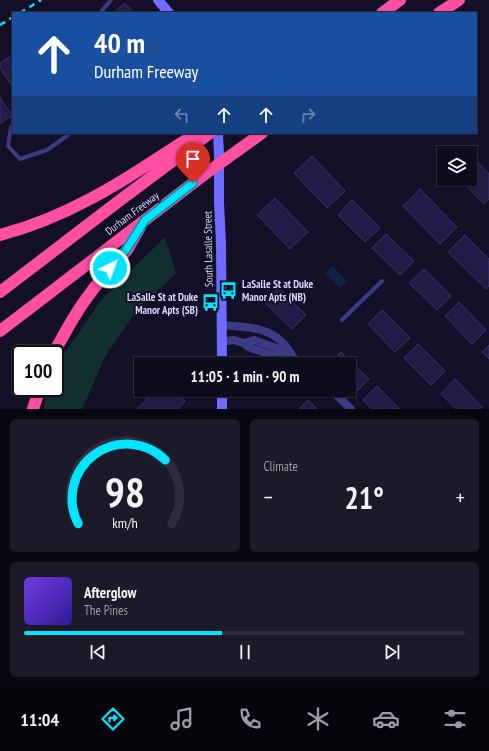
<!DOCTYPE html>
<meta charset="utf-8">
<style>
:root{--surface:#0e0b1c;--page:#1c1929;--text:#f1f3f6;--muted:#9b9ba3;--line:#2e2b3b;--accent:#00e5ff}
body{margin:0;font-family:"PT Sans Narrow",sans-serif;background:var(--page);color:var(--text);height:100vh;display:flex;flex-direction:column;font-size:15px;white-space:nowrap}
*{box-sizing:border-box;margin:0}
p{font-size:13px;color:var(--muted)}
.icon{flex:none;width:22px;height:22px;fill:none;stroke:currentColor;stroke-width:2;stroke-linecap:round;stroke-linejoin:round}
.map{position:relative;height:409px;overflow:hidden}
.sheet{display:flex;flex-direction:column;gap:10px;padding:10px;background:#08060f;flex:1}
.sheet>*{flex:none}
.hud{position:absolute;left:12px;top:12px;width:465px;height:122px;border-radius:0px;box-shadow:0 1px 3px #0004,0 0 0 1px var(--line);background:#1a4fa0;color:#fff;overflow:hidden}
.controls{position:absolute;left:437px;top:146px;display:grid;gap:8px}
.controls a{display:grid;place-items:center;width:40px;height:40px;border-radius:0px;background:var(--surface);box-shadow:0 1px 3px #0004,0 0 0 1px var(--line);font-size:20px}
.speed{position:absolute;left:12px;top:345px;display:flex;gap:8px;font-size:20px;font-weight:700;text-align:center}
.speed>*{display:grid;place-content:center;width:52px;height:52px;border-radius:50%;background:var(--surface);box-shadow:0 1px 3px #0004,0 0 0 1px var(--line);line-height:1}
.speed .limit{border:2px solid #111;border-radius:6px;background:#fff;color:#111}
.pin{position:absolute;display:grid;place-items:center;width:34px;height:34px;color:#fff;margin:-41px -17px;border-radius:50% 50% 50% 0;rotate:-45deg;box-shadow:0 0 4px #0007}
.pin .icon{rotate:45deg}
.me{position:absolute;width:44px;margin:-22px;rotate:42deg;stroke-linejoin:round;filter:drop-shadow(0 0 3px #0008)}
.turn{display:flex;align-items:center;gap:14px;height:84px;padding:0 16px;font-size:18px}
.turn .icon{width:52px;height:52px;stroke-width:2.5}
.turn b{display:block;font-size:28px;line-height:34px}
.lanes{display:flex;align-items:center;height:38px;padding:0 16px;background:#0003;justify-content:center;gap:20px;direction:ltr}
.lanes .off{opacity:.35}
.big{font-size:30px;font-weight:700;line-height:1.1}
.sheet .widget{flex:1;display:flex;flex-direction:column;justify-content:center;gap:6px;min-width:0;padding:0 14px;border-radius:6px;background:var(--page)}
.sheet .dial{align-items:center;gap:0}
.dial svg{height:104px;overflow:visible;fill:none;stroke:var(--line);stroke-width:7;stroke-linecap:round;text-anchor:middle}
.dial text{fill:var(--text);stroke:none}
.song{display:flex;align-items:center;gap:12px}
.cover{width:48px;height:48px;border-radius:6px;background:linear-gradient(135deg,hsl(260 70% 55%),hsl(250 70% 35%))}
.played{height:4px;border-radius:2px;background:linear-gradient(90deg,var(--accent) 45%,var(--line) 45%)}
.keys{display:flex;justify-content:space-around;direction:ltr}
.heat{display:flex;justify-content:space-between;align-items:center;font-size:22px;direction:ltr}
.sheet .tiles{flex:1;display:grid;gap:10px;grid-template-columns:1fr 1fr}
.widget:last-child{grid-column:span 2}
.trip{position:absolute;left:134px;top:357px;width:222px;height:40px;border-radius:0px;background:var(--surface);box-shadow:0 1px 3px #0004,0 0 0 1px var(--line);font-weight:700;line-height:40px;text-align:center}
.tabs{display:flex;height:64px;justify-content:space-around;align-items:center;background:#06040b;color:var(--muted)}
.tabs .icon{width:28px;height:28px}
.tabs .selected{color:var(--accent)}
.tabs b{font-size:18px;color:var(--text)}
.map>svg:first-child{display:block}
</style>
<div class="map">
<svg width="489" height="409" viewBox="0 0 489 409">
<rect width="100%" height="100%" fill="#130f26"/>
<path fill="#12302f" d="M165 237 176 273 135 313 106 355 82 409H43L50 388H55V375L62 357 102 299Z"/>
<path fill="#0c2248" d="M333 266 347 281 340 288 325 273Z"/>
<path fill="#241b47" stroke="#3b2d73" d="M125 3 134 13H114Z
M13 54V87L0 68V63Z
M0 97 12 116 0 124Z
M470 154 489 174V199L484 204 460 179H470Z
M312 156 345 191 327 208 294 173Z
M420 189 457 227 440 244 403 206Z
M275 198 308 232 290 249 257 215Z
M352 200 380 228 365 242 338 215Z
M386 234 414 261 400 275 372 248Z
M465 235 489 259V286L486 289 448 252Z
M424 269 451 296 437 310 409 283Z
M278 288 306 315 292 329 264 302Z
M459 302 486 330 472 344 445 316Z
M382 310 410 338 395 352 368 324Z
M418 344 445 371 431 385 404 358Z
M489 345V359L482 352Z
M341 352 369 379 355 393 349 388V364H329Z
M455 379 482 407 480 409H456L441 394Z
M377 386 400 409H372L363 400Z
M155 390H158L159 392 161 390H174L185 401 178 409H137Z
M308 400 317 409H299Z"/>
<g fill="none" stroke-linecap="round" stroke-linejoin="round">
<path stroke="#3d3a85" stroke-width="4" d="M100 13 111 0
M13 124 11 127 8 146 20 159 47 150 68 135V133
M342 320 382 281"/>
<path stroke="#3d3a85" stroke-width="8" d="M221 325C243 327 267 326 283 343 288 347 290 354 294 358 296 360 299 362 302 364
M221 342 234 340 243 343 248 347 284 359H295
M243 343 254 340 291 353
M331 390 351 409"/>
<path stroke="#6f6bff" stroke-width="10" d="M158 0 169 13
M218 133 219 155V203L221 243 222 364
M222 390V409"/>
<path stroke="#ff4fa3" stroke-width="12" d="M382 13 400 0
M439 13 459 0
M0 235C30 227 60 215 88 200 126 181 161 155 197 133
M0 292 119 201 210 133
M0 331 205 174 262 133
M53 354 71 322 81 306 94 288 127 250 140 227
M33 409 40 388"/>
<path stroke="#00e5ff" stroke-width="2.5" stroke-dasharray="6 5" stroke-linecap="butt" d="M20 13 41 0
M0 25 13 17"/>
</g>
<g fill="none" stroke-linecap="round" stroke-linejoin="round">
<defs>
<path id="route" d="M110 268 126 250 145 220 193 183"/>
</defs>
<use href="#route" stroke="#0095a6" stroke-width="10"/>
<use href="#route" stroke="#00e5ff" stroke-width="7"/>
</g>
<defs>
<symbol id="bus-bare" viewBox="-9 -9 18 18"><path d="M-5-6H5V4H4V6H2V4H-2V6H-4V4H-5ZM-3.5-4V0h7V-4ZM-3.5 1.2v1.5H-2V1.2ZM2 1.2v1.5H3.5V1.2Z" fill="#00e5ff" stroke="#130f26" stroke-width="2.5" paint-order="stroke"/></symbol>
</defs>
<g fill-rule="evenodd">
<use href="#bus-bare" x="216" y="278" width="25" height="25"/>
<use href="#bus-bare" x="198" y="290" width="25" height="25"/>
</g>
<g text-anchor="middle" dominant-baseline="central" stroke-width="4" stroke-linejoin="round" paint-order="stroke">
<g font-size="11" fill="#d9d4ff" stroke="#130f26">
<text transform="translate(132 213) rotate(-37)">Durham Freeway</text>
<text transform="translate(208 249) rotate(-91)">South Lasalle Street</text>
</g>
<g font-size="11" font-weight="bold" fill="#d9d4ff" stroke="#130f26" text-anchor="start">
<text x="242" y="284">LaSalle St at Duke<tspan x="242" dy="13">Manor Apts (NB)</tspan></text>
<text x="198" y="297" text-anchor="end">LaSalle St at Duke<tspan x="198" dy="13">Manor Apts (SB)</tspan></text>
</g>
</g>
</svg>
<div class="controls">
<a><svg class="icon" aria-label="layers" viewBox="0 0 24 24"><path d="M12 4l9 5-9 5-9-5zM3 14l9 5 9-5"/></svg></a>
</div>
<div class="speed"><div class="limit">100</div></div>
<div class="pin" style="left:193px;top:183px;background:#d93025"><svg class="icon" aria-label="arrive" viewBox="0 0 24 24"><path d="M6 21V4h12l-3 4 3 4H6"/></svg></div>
<svg class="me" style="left:110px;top:268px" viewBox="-20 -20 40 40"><circle r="17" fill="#00e5ff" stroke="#fff" stroke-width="3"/><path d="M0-11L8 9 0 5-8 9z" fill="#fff"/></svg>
<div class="trip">11:05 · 1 min · 90 m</div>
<div class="hud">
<div class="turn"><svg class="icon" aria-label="ahead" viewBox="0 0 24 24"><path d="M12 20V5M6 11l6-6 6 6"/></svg><div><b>40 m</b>Durham Freeway</div></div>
<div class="lanes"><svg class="icon off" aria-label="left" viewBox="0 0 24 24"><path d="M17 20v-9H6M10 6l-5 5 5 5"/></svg><svg class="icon" aria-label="ahead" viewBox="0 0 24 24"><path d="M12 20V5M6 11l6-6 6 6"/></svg><svg class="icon" aria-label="ahead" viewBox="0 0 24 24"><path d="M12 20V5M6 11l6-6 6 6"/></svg><svg class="icon off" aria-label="right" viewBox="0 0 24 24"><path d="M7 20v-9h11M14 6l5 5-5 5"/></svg></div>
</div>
</div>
<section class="sheet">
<div class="tiles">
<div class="widget dial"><svg viewBox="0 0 100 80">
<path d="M14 69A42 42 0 1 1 86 69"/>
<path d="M14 69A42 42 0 0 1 81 20" stroke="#00e5ff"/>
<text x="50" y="56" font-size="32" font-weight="700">98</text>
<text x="50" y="72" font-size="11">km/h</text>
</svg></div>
<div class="widget"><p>Climate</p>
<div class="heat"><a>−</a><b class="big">21°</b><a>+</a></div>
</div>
<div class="widget">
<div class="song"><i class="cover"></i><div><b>Afterglow</b><p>The Pines</p></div></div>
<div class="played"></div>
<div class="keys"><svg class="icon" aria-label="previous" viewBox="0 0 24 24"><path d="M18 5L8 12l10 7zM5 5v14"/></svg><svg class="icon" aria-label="pause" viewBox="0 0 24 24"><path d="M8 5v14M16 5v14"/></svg><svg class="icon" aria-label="next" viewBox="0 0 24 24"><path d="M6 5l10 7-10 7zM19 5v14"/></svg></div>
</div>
</div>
</section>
<nav class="tabs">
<b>11:04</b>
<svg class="icon selected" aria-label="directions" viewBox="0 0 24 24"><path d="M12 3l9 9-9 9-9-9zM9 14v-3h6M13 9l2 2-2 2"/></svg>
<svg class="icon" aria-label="music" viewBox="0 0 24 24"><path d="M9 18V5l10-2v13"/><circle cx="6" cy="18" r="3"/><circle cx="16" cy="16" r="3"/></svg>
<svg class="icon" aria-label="phone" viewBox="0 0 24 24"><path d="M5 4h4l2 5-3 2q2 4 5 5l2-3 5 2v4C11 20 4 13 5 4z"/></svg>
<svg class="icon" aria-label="climate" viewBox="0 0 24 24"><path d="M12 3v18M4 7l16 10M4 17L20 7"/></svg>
<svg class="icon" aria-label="car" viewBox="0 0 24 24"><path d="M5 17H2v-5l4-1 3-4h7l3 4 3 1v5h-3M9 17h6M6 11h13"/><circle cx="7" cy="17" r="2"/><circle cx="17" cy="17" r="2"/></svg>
<svg class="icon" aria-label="filters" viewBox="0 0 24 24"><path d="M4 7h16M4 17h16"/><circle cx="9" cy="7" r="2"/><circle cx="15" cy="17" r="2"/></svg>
</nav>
